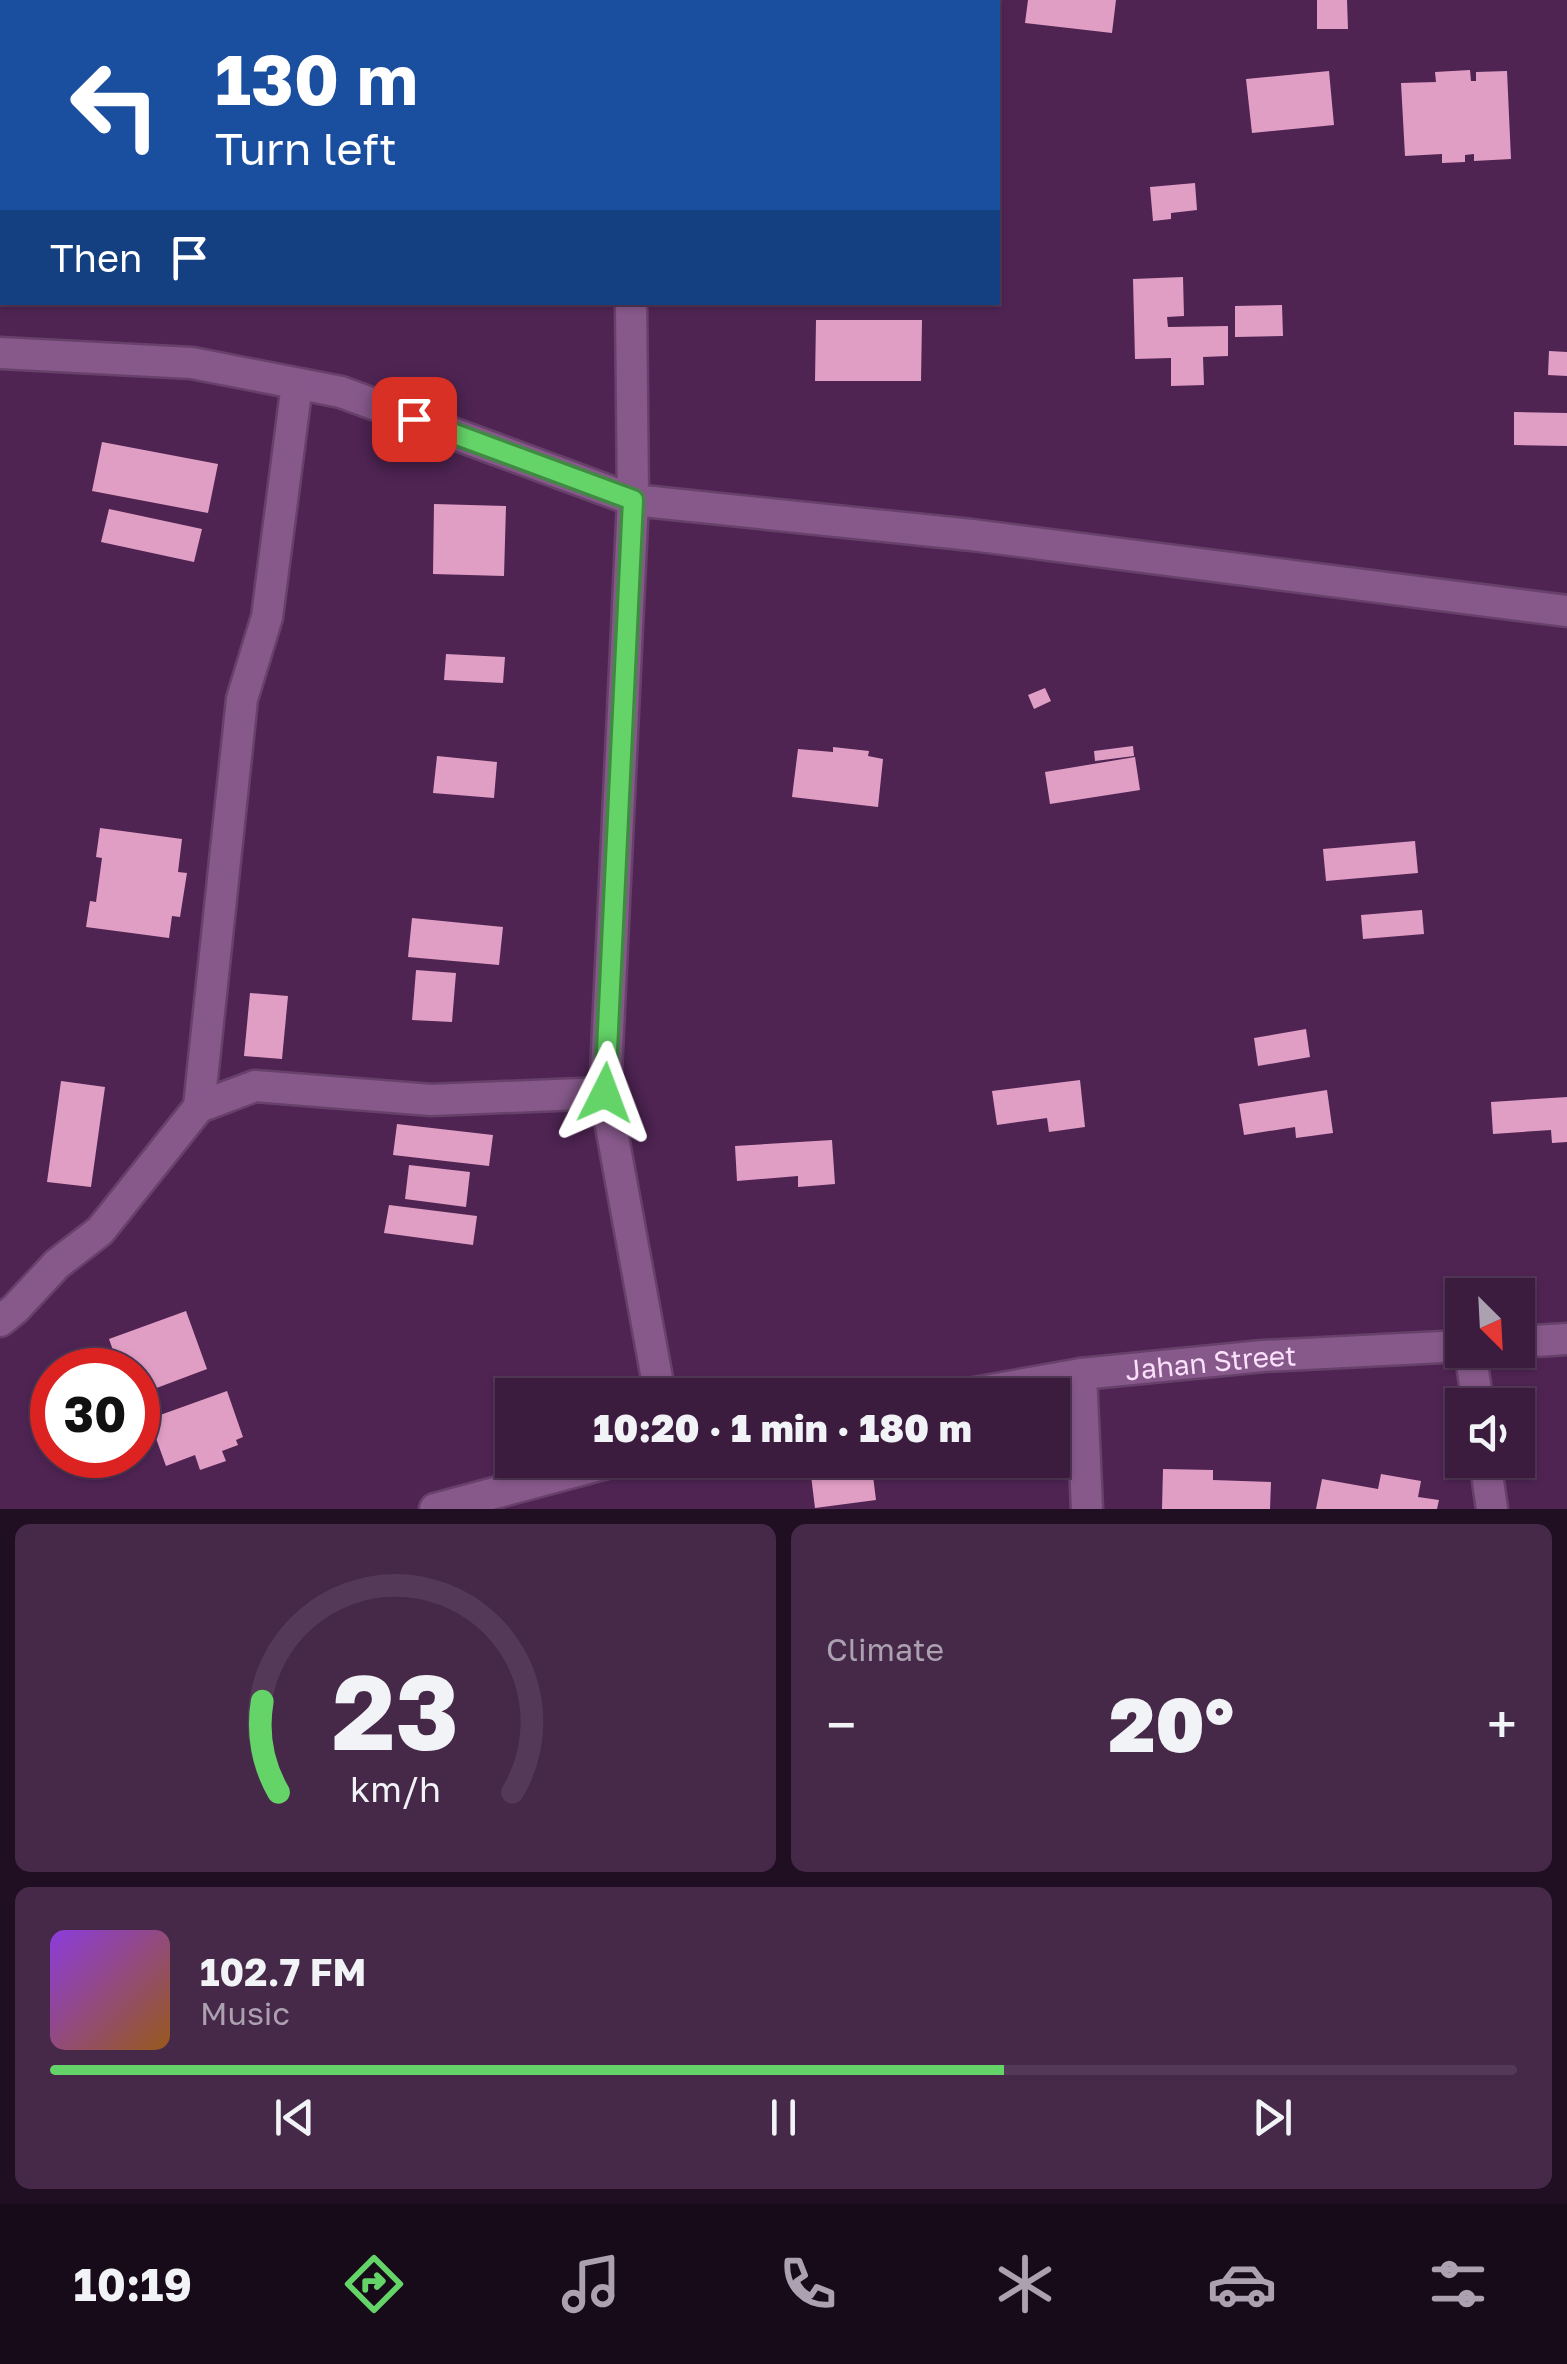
<!DOCTYPE html>
<meta charset="utf-8">
<style>
:root{--surface:#3b1b3e;--page:#462849;--text:#f1f3f6;--muted:#aca1b0;--line:#543958;--accent:#64d468}
body{margin:0;font-family:"Golos Text",sans-serif;background:var(--page);color:var(--text);height:100vh;display:flex;flex-direction:column;font-size:38px;white-space:nowrap}
*{box-sizing:border-box;margin:0}
p{font-size:32px;color:var(--muted)}
.icon{flex:none;width:55px;height:55px;fill:none;stroke:currentColor;stroke-width:2;stroke-linecap:round;stroke-linejoin:round}
.map{position:relative;height:1509px;overflow:hidden}
.drawer{display:flex;flex-direction:column;gap:15px;padding:15px;background:#200f22;flex:1}
.drawer>*{flex:none}
.guide{position:absolute;left:0px;top:0px;width:1000px;height:305px;box-shadow:0 2px 8px #0004,0 0 0 2px var(--line);background:#1a4fa0;color:#fff;overflow:hidden}
.needle{width:65px;rotate:156deg}
.controls{position:absolute;left:1445px;top:1278px;display:grid;gap:20px}
.controls a{display:grid;place-items:center;width:90px;height:90px;border-radius:0px;background:var(--surface);box-shadow:0 2px 8px #0004,0 0 0 2px var(--line);font-size:50px}
.speed{position:absolute;left:30px;top:1348px;display:flex;gap:20px;font-size:50px;font-weight:700;text-align:center}
.speed>*{display:grid;place-content:center;width:130px;height:130px;border-radius:50%;background:var(--surface);box-shadow:0 2px 8px #0004,0 0 0 2px var(--line);line-height:1}
.speed .limit{border:15px solid #d22;background:#fff;color:#111}
.pin{position:absolute;display:grid;place-items:center;width:85px;height:85px;color:#fff;margin:-42px;border-radius:20px;box-shadow:0 5px 15px #0006}
.me{position:absolute;width:110px;margin:-55px;rotate:3deg;stroke-linejoin:round;filter:drop-shadow(0 0 8px #0008)}
.turn{display:flex;align-items:center;gap:35px;height:210px;padding:0 50px;font-size:45px}
.turn .icon{width:130px;height:130px;stroke-width:2.5}
.turn b{display:block;font-size:70px;line-height:85px}
.then{display:flex;align-items:center;height:95px;padding:0 50px;background:#0003;gap:20px;font-size:38px}
.big{font-size:75px;font-weight:800;line-height:1.1}
.drawer .card{flex:1;display:flex;flex-direction:column;justify-content:center;gap:15px;min-width:0;padding:0 35px;border-radius:15px;background:var(--page)}
.drawer .dial{align-items:center;gap:0}
.dial svg{height:260px;overflow:visible;fill:none;stroke:var(--line);stroke-width:7;stroke-linecap:round;text-anchor:middle}
.dial text{fill:var(--text);stroke:none}
.song{display:flex;align-items:center;gap:30px}
.cover{width:120px;height:120px;border-radius:15px;background:linear-gradient(135deg,hsl(270 70% 55%),hsl(30 70% 35%))}
.played{height:10px;border-radius:5px;background:linear-gradient(90deg,var(--accent) 65%,var(--line) 65%)}
.keys{display:flex;justify-content:space-around;direction:ltr}
.heat{display:flex;justify-content:space-between;align-items:center;font-size:55px;direction:ltr}
.drawer .tiles{flex:1;display:grid;gap:15px;grid-template-columns:1fr 1fr}
.card:last-child{grid-column:span 2}
.trip{position:absolute;left:495px;top:1378px;width:575px;height:100px;border-radius:0px;background:var(--surface);box-shadow:0 2px 8px #0004,0 0 0 2px var(--line);font-weight:800;line-height:100px;text-align:center}
.tabs{display:flex;height:160px;justify-content:space-around;align-items:center;background:#180b19;color:var(--muted)}
.tabs .icon{width:70px;height:70px}
.tabs .active{color:var(--accent)}
.tabs b{font-size:45px;color:var(--text)}
.map>svg:first-child{display:block}
</style>
<div class="map">
<svg width="1567" height="1509" viewBox="0 0 1567 1509">
<rect width="100%" height="100%" fill="#4f2453"/>
<path fill="#e19ec4" d="M1028 0H1116L1112 33 1025 23Z
M1317 0H1347L1348 29H1317Z
M1470 70 1471 81H1476V72L1507 71 1511 159 1474 161V154L1465 155V162L1442 163V154L1405 156 1401 83 1436 82 1435 72Z
M1329 71 1334 125 1252 133 1246 79Z
M1195 183 1197 210 1171 213V219L1153 221 1150 187Z
M1183 277 1184 316 1167 317 1168 327 1228 326V356L1203 357 1204 385 1171 386V358L1135 359 1133 279Z
M1282 305 1283 336 1235 337V306Z
M816 320H922L921 381H815Z
M1549 351 1567 352V376L1548 375Z
M1514 412 1567 413V446L1514 445Z
M102 442 218 464 208 513 92 491Z
M434 504 506 506 504 576 433 574Z
M109 509 202 529 194 562 101 542Z
M446 654 505 657 503 683 444 680Z
M1045 688 1051 701 1034 709 1028 695Z
M1133 746 1134 756 1095 761 1094 751Z
M833 747 869 751 868 756 883 759 878 807 792 797 798 749 833 752Z
M437 756 497 762 494 798 433 793Z
M1135 757 1140 790 1050 804 1045 772Z
M100 828 182 839 178 872 187 873 180 917 172 916 169 938 86 927 90 901 96 902 102 858 96 857Z
M1415 841 1418 873 1326 881 1323 849Z
M1422 910 1424 934 1363 939 1361 915Z
M412 918 503 927 499 965 408 957Z
M416 970 456 973 452 1022 412 1020Z
M250 993 288 996 282 1059 244 1056Z
M1306 1029 1310 1057 1258 1066 1254 1038Z
M1080 1080 1085 1127 1049 1132 1047 1118 997 1125 992 1091Z
M61 1081 105 1087 91 1187 47 1182Z
M1327 1090 1333 1133 1296 1138 1295 1127 1244 1135 1239 1104Z
M1567 1097V1142L1552 1143 1551 1130 1493 1134 1491 1102Z
M397 1124 493 1135 489 1166 393 1155Z
M832 1140 835 1184 798 1187V1176L737 1181 735 1146Z
M409 1165 470 1172 466 1207 405 1199Z
M389 1205 477 1216 473 1245 384 1233Z
M186 1311 207 1369 138 1395V1370H120L109 1339Z
M227 1391 243 1437 236 1440 238 1445 222 1451 226 1461 200 1470 195 1455 166 1466 149 1419Z
M862 1460H871L876 1500 815 1508 810 1467Z
M1163 1469 1213 1470V1480L1271 1482 1270 1509H1162Z
M1381 1474 1421 1481 1418 1497 1439 1500 1437 1509H1316L1322 1479 1378 1489Z"/>
<g fill="none" stroke-linecap="round" stroke-linejoin="round">
<defs>
<g id="minor">
<path d="M315 0 320 2"/>
<path d="M640 2V0"/>
<path d="M631 302 633 500 605 1093 660 1395"/>
<path d="M0 353 192 363 341 392 633 500 972 535 1567 611"/>
<path d="M199 1107 242 699 267 617 297 384"/>
<path d="M0 1321 15 1309 57 1264 100 1231 199 1107 255 1086 431 1100 605 1093"/>
<path d="M1518 1342 1567 1339"/>
<path d="M1470 1350 1478 1405"/>
<path d="M1081 1374 1087 1509"/>
<path id="s1" d="M963 1395 1081 1374 1263 1356 1462 1346"/>
<path d="M1485 1460 1492 1509"/>
<path d="M435 1509 618 1460"/>
</g>
</defs>
<use href="#minor" stroke="#68416b" stroke-width="35"/>
<use href="#minor" stroke="#87598b" stroke-width="30"/>
</g>
<g fill="none" stroke-linecap="round" stroke-linejoin="round">
<defs>
<path id="route" d="M414 419 633 500 605 1093"/>
</defs>
<use href="#route" stroke="#418a44" stroke-width="25"/>
<use href="#route" stroke="#64d468" stroke-width="18"/>
</g>
<g text-anchor="middle" dominant-baseline="central" stroke-width="10" stroke-linejoin="round" paint-order="stroke">
<g font-size="28" fill="#fbe0fc" stroke="#441a48">
<text stroke="none"><textPath href="#s1" startOffset="250">Jahan Street</textPath></text>
</g>
</g>
</svg>
<div class="controls">
<a><svg class="needle" viewBox="-14 -14 28 28"><path d="M0-13l5 13h-10z" fill="#e53935"/><path d="M0 13l5-13h-10z" fill="#aca1b0"/></svg></a>
<a><svg class="icon" aria-label="sound" viewBox="0 0 24 24"><path d="M4 9h4l5-4v14l-5-4H4zM17 9q2 3 0 6"/></svg></a>
</div>
<div class="speed"><div class="limit">30</div></div>
<div class="pin" style="left:414px;top:419px;background:#d93025"><svg class="icon" aria-label="arrive" viewBox="0 0 24 24"><path d="M6 21V4h12l-3 4 3 4H6"/></svg></div>
<svg class="me" style="left:605px;top:1093px" viewBox="-20 -20 40 40"><path d="M0-17L14 15 0 8-14 15z" fill="#64d468" stroke="#fff" stroke-width="4"/></svg>
<div class="trip">10:20 · 1 min · 180 m</div>
<div class="guide">
<div class="turn"><svg class="icon" aria-label="left" viewBox="0 0 24 24"><path d="M17 20v-9H6M10 6l-5 5 5 5"/></svg><div><b>130 m</b>Turn left</div></div>
<div class="then">Then<svg class="icon" aria-label="arrive" viewBox="0 0 24 24"><path d="M6 21V4h12l-3 4 3 4H6"/></svg></div>
</div>
</div>
<section class="drawer">
<div class="tiles">
<div class="card dial"><svg viewBox="0 0 100 80">
<path d="M14 69A42 42 0 1 1 86 69"/>
<path d="M14 69A42 42 0 0 1 9 41" stroke="#64d468"/>
<text x="50" y="56" font-size="32" font-weight="700">23</text>
<text x="50" y="72" font-size="11">km/h</text>
</svg></div>
<div class="card"><p>Climate</p>
<div class="heat"><a>−</a><b class="big">20°</b><a>+</a></div>
</div>
<div class="card">
<div class="song"><i class="cover"></i><div><b>102.7 FM</b><p>Music</p></div></div>
<div class="played"></div>
<div class="keys"><svg class="icon" aria-label="previous" viewBox="0 0 24 24"><path d="M18 5L8 12l10 7zM5 5v14"/></svg><svg class="icon" aria-label="pause" viewBox="0 0 24 24"><path d="M8 5v14M16 5v14"/></svg><svg class="icon" aria-label="next" viewBox="0 0 24 24"><path d="M6 5l10 7-10 7zM19 5v14"/></svg></div>
</div>
</div>
</section>
<nav class="tabs">
<b>10:19</b>
<svg class="icon active" aria-label="directions" viewBox="0 0 24 24"><path d="M12 3l9 9-9 9-9-9zM9 14v-3h6M13 9l2 2-2 2"/></svg>
<svg class="icon" aria-label="music" viewBox="0 0 24 24"><path d="M9 18V5l10-2v13"/><circle cx="6" cy="18" r="3"/><circle cx="16" cy="16" r="3"/></svg>
<svg class="icon" aria-label="phone" viewBox="0 0 24 24"><path d="M5 4h4l2 5-3 2q2 4 5 5l2-3 5 2v4C11 20 4 13 5 4z"/></svg>
<svg class="icon" aria-label="climate" viewBox="0 0 24 24"><path d="M12 3v18M4 7l16 10M4 17L20 7"/></svg>
<svg class="icon" aria-label="car" viewBox="0 0 24 24"><path d="M5 17H2v-5l4-1 3-4h7l3 4 3 1v5h-3M9 17h6M6 11h13"/><circle cx="7" cy="17" r="2"/><circle cx="17" cy="17" r="2"/></svg>
<svg class="icon" aria-label="filters" viewBox="0 0 24 24"><path d="M4 7h16M4 17h16"/><circle cx="9" cy="7" r="2"/><circle cx="15" cy="17" r="2"/></svg>
</nav>
